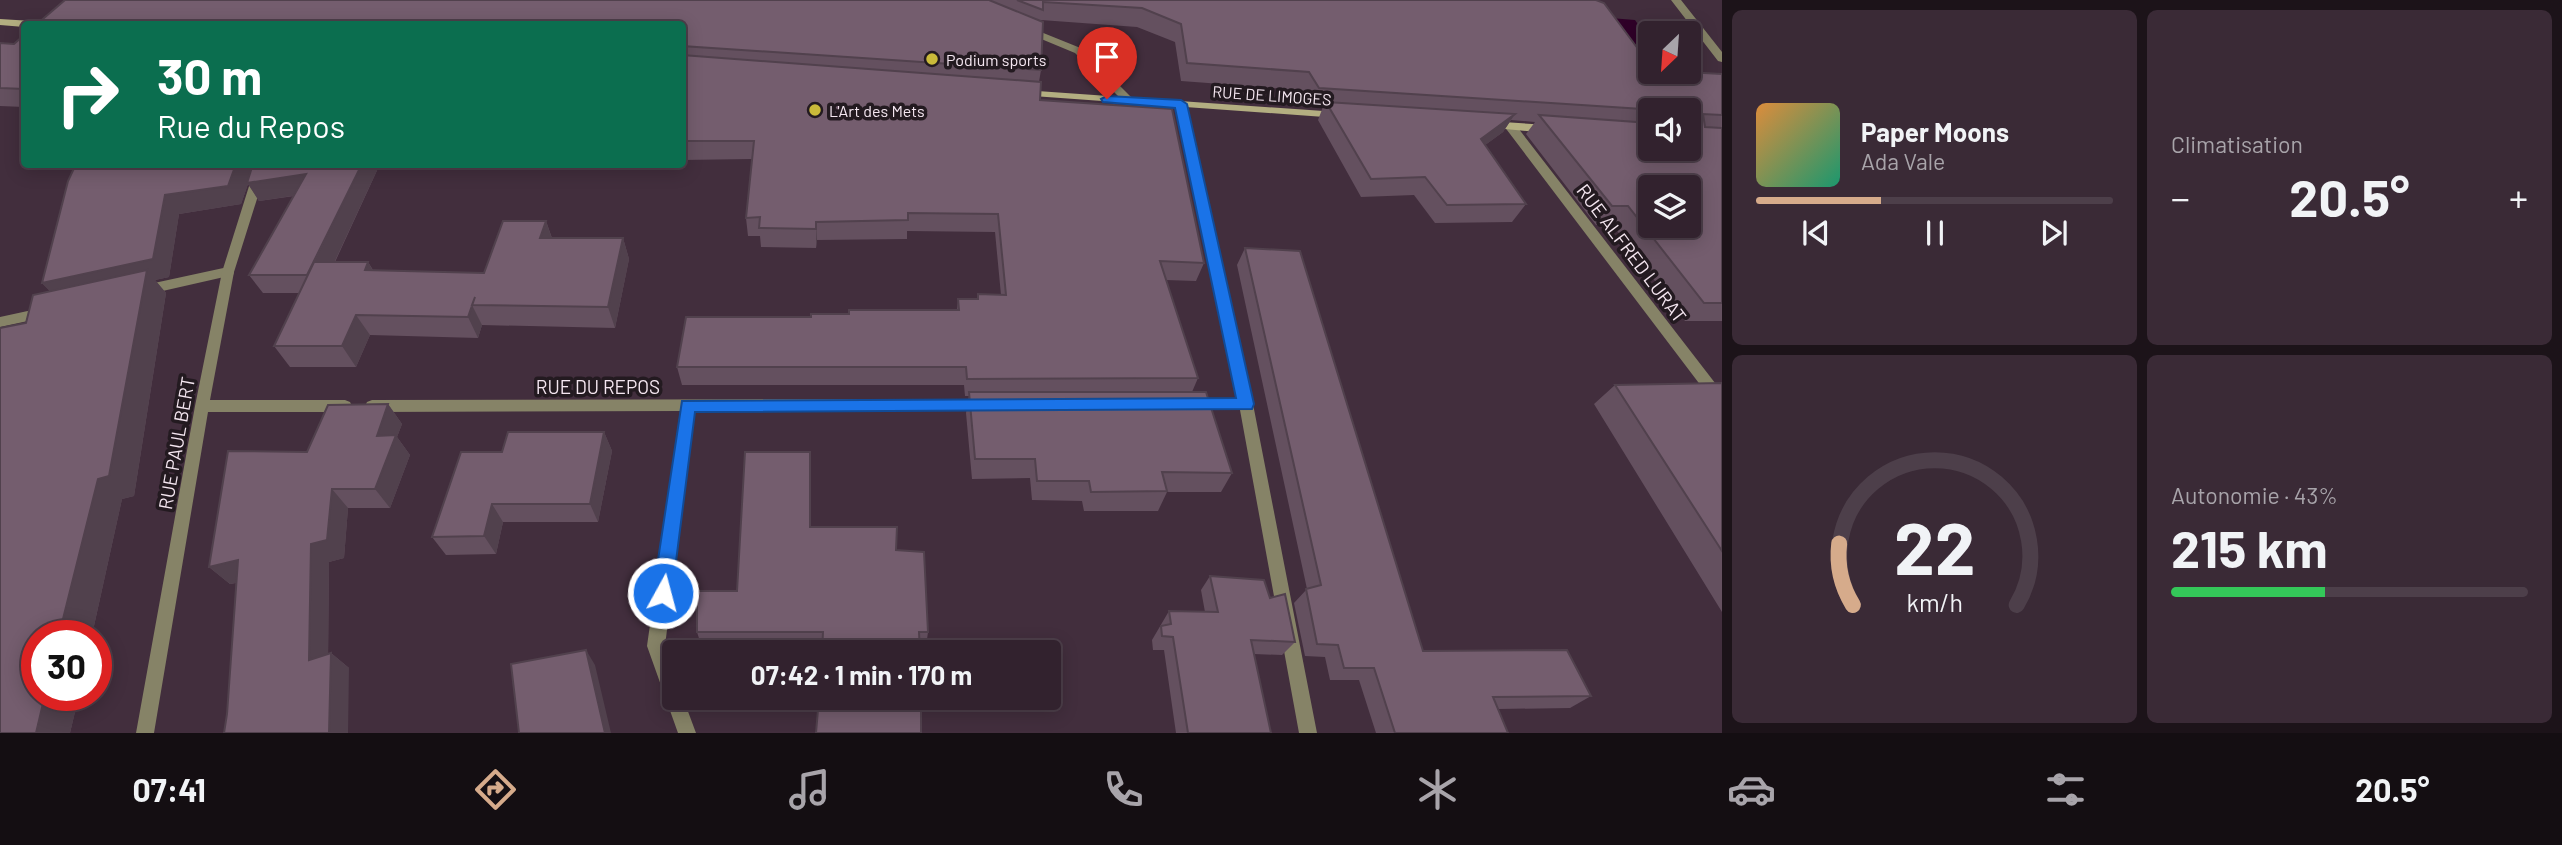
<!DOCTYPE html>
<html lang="fr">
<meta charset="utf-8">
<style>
:root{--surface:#32222e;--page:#3a2a36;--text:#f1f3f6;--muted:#a8a4aa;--line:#4d3f4a;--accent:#d6ab8b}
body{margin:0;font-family:Barlow,sans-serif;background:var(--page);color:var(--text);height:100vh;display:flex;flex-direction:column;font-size:26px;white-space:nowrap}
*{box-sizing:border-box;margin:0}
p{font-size:23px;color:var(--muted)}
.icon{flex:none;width:38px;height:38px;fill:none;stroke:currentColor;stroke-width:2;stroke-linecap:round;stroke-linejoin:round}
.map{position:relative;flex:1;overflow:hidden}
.panel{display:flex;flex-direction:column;gap:10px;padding:10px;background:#1c1319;width:840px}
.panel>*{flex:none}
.top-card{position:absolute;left:21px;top:21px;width:665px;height:147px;border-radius:7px;box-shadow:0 4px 18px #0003,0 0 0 2px var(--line);background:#0b6e4f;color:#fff;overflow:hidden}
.needle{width:46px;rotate:205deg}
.fabs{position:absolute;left:1638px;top:21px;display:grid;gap:14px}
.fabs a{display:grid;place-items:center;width:63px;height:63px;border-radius:7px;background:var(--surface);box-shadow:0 4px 18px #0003,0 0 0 2px var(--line);font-size:35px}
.speed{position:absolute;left:21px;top:620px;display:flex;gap:14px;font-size:35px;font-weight:700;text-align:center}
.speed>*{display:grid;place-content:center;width:91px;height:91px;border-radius:50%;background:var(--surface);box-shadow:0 4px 18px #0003,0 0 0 2px var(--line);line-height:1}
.speed .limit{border:10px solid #d22;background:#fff;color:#111}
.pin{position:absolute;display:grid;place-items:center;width:60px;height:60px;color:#fff;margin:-72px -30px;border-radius:50% 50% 50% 0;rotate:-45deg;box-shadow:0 0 7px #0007}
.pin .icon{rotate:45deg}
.me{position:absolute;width:77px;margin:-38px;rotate:7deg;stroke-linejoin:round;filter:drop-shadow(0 0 5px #0008)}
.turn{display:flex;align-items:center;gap:24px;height:147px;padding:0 21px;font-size:32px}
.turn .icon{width:91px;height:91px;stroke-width:2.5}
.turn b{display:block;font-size:49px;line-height:60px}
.big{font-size:52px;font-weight:700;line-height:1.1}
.panel .tile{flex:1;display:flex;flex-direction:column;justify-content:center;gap:10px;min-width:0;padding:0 24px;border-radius:10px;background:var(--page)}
.panel .dial{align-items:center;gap:0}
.dial svg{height:182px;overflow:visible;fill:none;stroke:var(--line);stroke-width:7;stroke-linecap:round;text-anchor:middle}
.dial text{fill:var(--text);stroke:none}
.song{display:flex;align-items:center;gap:21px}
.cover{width:84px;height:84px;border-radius:10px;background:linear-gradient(135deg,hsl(30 70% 55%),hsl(160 70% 35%))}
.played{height:7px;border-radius:4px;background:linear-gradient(90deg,var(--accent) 35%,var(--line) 35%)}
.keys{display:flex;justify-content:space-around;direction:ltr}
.heat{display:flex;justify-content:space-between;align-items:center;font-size:38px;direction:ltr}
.charge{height:10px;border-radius:5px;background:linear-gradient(90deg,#34c759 43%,var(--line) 0)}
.panel .tiles{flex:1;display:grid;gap:10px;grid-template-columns:repeat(2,1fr)}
.trip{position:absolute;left:662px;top:640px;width:399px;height:70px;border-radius:7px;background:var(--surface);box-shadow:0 4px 18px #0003,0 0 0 2px var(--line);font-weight:700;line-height:70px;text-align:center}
.tabs{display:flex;height:112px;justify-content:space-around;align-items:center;background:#140e12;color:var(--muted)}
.tabs .icon{width:49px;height:49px}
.tabs .active{color:var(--accent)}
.tabs b{font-size:32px;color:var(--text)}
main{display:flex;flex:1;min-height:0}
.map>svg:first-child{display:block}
</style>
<main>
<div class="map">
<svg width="1722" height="733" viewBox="0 0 1722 733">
<rect width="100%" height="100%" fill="#422e3d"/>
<path fill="#2f0128" d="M1610 18 1635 20 1650 42V48H1636Z"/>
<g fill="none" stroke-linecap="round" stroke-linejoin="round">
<path fill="#868367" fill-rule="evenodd" d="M228 267 234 272 233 275 145 295 138 290 145 285Z
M46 307 53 312 51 316 0 327V317Z"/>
<path fill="#868367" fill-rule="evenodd" d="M1671 0H1681L1722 52V62L1718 61Z
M1026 26 1083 49 1133 99V103H1125L1075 53 1022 31V27Z
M1181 101 1186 104 1253 404 1317 733H1299L1240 410H1191L1186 408 1184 404 1186 400 1191 398H1238L1176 104Z
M1511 123 1515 124 1722 392V409L1717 407 1507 130 1505 127Z
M256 164H268L234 272 210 400H345L350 402 352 406 350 410 345 412H208L154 733H136L195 406 222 272Z
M985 399 990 401 992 405 990 409 985 411H694L665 646 674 671V698H683L696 733H678L647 646 680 411 372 412 367 410 365 406 367 402 372 400Z"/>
<path fill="#b3ae81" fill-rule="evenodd" d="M0 19 32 21 37 24H24V27L0 25Z
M1023 90 1338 112 1344 115 1338 118 1019 95 1018 93Z
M1488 121 1548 125 1554 129 1548 133 1484 127V123Z"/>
</g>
<path fill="#64505f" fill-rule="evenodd" d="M65 0H1596L1650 72 1722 74V321H1685L1612 224 1596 225 1526 134 1535 122 1511 120 1503 132 1485 145 1526 204 1512 222 1435 223 1414 195 1361 197 1318 120 1323 107H1310L1301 90 1181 81 1175 42 1137 27 1041 20V70L1039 82 1040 100 1204 263 1196 281 1166 280 1198 378 1192 392 1232 473 1221 492H1167L1158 511H1084L1082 501 1032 500 1030 478 972 479 966 413 969 396H965L964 385H682L677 367 811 317 849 314 957 310 958 299H977L978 294 1001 295 995 232 907 231V239L817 240 816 248 761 247 760 236H748L746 218 752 159 682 160V24ZM1650 110H1689L1650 149Z
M24 35V107L0 106V43L14 44Z
M76 164H380L335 262H368L373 270 484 273 503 221H546L552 238H623L629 259 615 328 482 325 478 338 370 335 356 367H290L274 346 299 293H263L249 275 294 196 259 201 248 184 241 204 179 214 169 277 155 280 166 293 134 496 122 499 92 635H37V695H79L70 733H0V328L26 323 33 295 50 291 42 283 68 181Z
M1245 248 1423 651 1591 696 1570 708 1498 709 1508 733H1376L1359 680H1330L1325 657 1305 656 1294 603 1307 589 1237 265Z
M1722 383V612L1594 404 1615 385Z
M388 404 402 424 397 437 410 455 390 508H348L344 558 329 562 328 654 331 653 349 668 227 714 236 583 230 584 209 567Z
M604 432 612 451 598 522H503L496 554 446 555 432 537 502 452Z
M811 471V527L896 550 928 632 926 647 702 648 697 632 737 591Z
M1210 576 1270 598 1295 642 1282 655 1254 654 1271 733H1176L1164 650H1153L1152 640 1169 611 1205 612 1201 590Z"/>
<path fill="#51414d" d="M1515 114 1503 132 1469 157 1481 139Z
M236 164H255L306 174 318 192 259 201 248 184 241 204 179 214 169 277 155 280 166 293 134 496 122 499 92 635H59L60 301 42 283 165 195Z
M362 164H380L320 293 308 275Z
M546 221 553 242 540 238Z
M816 222 817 240 816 248Z
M623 238 629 259 615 328 608 307Z
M368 262 380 283 365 270Z
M472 305 482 325 478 338 468 317Z
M356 315 370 335 356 367 342 346Z
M388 404 402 424 397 437 410 455 390 508 375 489 377 436Z
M604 432 612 451 598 522 590 504Z
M810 452 811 471V545L810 527Z
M332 489 348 508 344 558 329 562 328 675 309 660 311 544Z
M492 504 503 522 496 554 484 536Z
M238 560 258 578 230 584 209 567Z
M586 650 595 665 611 733H605Z
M331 653 349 668 348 733H329Z
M45 695H79L70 733H36Z"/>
<path fill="#745d6e" stroke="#51414d" stroke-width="2" fill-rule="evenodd" d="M65 0H989L1043 22 1041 70 682 46V24H37Z
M1017 0H1596L1604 3 1650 65V72H1686L1722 74V115L1703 114 1705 127 1722 128V303H1704L1628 206H1612L1539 115 1650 123V149H1689V110H1658L1319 88 1309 72 1187 63 1181 24 1142 8 1043 2V10ZM1650 187H1689V226H1650Z
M24 35V89L0 88V43L14 44Z
M682 55 1041 82 1040 100 1172 109 1204 263 1160 261 1198 378 967 379 966 367H677L686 317H811V314H849V310H959L958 299H978V294L1006 295 998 214 908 213V220L816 222V229L759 228 760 217 746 218 754 141H682Z
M1326 102 1515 114 1481 139 1526 204 1447 205 1425 177 1371 179Z
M76 164H236L228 186 165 195 153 259 42 283 68 181Z
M253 164H362L307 275H249L306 174 247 183Z
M503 221H546L540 238H623L608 307 472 305 475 297 468 317 356 315 342 346H274L314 262H368L365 270 484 273Z
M1245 248 1300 251 1423 651 1567 650 1591 696 1493 697 1508 733H1395L1374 668H1344L1338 645 1317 644 1306 589 1321 585Z
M147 270 109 476 98 479 59 635H37V695H45L36 733H0V328L26 323 33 295Z
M1722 383V551L1615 385Z
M969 392H1206L1232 473 1162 472 1167 491 1091 492 1089 481H1037L1035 459H975Z
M388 404 377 436 396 435 375 489H332L327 540 311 544 309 660 331 653 329 733H224L227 714 238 560 209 567 228 451 307 452 328 405Z
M508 432H604L590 504H492L484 536 432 537 461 452H502Z
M745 452H810V527H897L896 550 924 552 928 632H919L920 653H822L823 632H697V591H737Z
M1210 576 1264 580 1270 598 1285 594 1295 642 1251 640 1271 733H1188L1173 637 1162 636 1161 626 1171 624 1169 611 1218 612Z
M586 650 605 733H519L511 664Z
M819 698H921V733H816Z"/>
<path fill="#1a73e8" stroke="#114b97" stroke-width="2" d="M1107 96 1181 100 1187 104 1254 404 1252 409 695 412 672 593 670 599 663 602 656 599 653 593 682 401 1236 398 1175 108 1103 102 1101 99Z"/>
<g fill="#caba3a" stroke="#231a20" stroke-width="2.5">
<circle cx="932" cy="59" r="7"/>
<circle cx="815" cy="110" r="7"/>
</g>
<g text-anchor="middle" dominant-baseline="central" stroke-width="7" stroke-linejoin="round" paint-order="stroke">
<g font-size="16" fill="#f5e7f1" stroke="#231a20" text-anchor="start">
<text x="946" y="59">Podium sports</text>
<text x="829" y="110">L'Art des Mets</text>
</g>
<g font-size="16" fill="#f5e7f1" stroke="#231a20">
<text transform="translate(1272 95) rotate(4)">RUE DE LIMOGES</text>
</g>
<g font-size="19" fill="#f5e7f1" stroke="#231a20">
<text transform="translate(1632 253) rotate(53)">RUE ALFRED LURAT</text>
<text x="598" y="386">RUE DU REPOS</text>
<text transform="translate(176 443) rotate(-80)">RUE PAUL BERT</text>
</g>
</g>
</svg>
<div class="fabs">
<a><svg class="needle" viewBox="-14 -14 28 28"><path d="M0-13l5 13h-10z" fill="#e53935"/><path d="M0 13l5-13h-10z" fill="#a8a4aa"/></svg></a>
<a><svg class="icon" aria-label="sound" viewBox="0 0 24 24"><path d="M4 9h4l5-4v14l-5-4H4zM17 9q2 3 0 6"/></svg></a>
<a><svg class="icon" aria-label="layers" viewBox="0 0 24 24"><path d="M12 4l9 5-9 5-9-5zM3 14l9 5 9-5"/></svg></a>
</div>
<div class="speed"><div class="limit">30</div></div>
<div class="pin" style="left:1107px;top:99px;background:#d93025"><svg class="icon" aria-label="arrive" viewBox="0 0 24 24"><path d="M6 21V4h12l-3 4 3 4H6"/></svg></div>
<svg class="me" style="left:663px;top:593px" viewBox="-20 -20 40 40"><circle r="17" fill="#1a73e8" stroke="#fff" stroke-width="3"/><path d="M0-11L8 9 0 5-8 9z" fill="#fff"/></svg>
<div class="trip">07:42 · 1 min · 170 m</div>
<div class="top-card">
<div class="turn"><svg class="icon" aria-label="right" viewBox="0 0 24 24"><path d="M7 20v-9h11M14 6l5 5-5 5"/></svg><div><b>30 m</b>Rue du Repos</div></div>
</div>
</div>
<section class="panel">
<div class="tiles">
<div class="tile">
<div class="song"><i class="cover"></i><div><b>Paper Moons</b><p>Ada Vale</p></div></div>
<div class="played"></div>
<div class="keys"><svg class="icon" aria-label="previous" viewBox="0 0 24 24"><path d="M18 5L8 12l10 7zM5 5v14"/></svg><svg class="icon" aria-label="pause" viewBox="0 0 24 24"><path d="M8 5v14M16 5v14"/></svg><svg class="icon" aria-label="next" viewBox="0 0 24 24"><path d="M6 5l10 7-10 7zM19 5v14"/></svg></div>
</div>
<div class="tile"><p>Climatisation</p>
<div class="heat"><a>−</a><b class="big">20.5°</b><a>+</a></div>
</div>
<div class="tile dial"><svg viewBox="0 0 100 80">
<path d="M14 69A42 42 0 1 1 86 69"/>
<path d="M14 69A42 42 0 0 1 8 42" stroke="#d6ab8b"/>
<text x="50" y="56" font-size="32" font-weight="700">22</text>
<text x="50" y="72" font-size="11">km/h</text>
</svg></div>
<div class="tile"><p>Autonomie · 43%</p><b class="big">215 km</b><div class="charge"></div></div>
</div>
</section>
</main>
<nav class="tabs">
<b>07:41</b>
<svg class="icon active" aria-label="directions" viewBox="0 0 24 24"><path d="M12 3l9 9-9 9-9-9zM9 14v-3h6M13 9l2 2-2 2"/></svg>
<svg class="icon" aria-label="music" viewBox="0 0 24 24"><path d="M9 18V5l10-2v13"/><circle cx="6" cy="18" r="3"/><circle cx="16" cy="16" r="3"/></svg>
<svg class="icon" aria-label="phone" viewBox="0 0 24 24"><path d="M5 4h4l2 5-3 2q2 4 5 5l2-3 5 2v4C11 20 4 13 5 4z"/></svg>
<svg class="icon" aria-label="climate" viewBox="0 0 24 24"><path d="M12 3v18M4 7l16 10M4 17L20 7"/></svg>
<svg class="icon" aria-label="car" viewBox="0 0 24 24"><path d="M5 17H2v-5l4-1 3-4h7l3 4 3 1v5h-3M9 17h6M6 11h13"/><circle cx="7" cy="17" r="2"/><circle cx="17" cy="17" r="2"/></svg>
<svg class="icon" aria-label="filters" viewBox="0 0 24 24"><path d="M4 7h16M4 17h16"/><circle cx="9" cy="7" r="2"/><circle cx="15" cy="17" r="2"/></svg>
<b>20.5°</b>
</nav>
